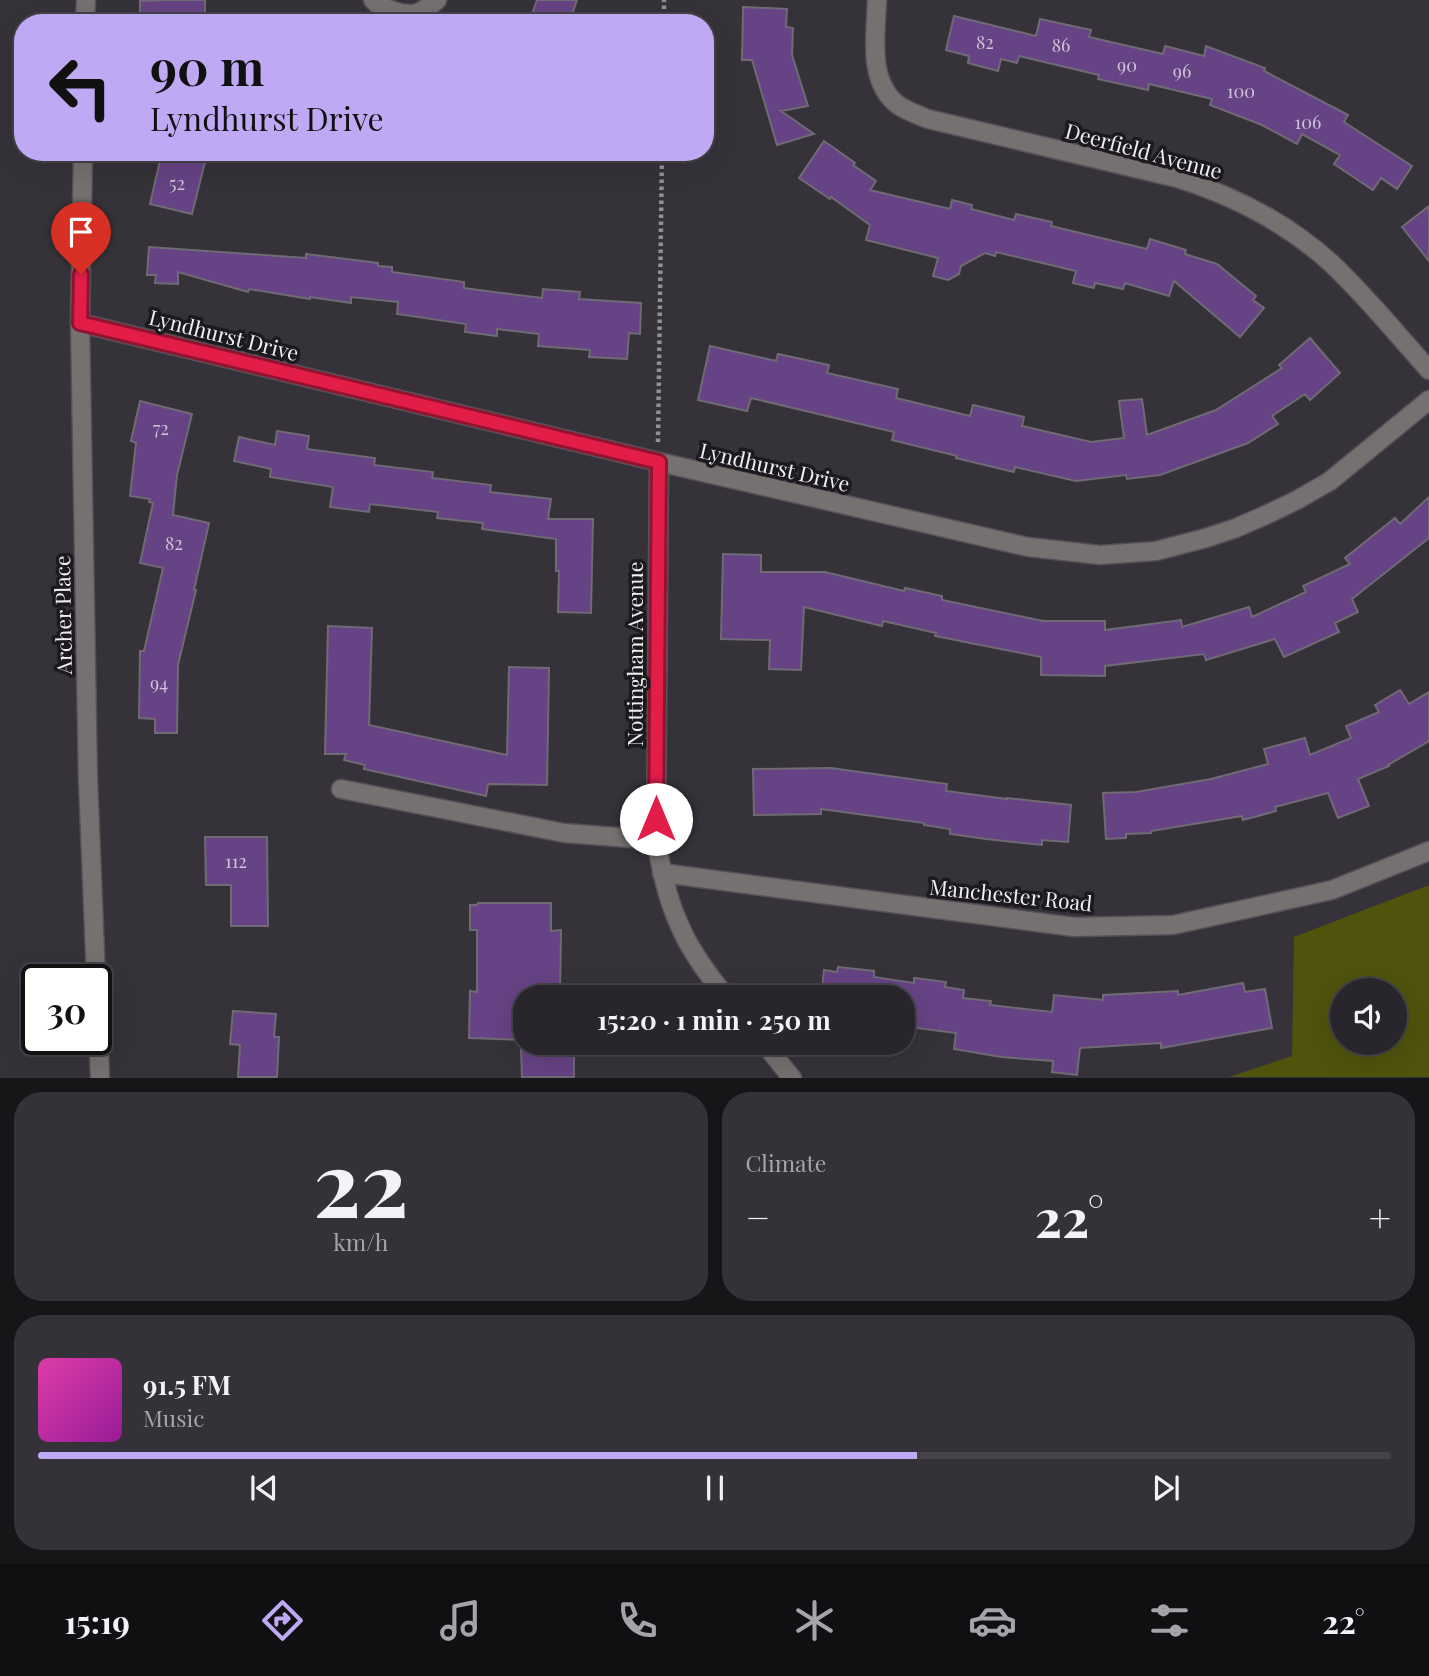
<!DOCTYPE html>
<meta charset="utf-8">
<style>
:root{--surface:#28262c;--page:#343238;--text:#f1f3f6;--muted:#a5a5a9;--line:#444348;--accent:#bfa9f4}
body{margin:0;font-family:"Playfair Display",serif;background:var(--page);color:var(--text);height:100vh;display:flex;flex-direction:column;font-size:26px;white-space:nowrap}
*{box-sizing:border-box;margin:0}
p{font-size:23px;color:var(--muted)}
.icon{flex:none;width:38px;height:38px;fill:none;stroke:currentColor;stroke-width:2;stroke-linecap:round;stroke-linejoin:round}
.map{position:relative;height:1078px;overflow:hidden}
.side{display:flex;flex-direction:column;gap:14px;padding:14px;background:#161518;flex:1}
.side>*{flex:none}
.hud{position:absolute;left:14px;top:14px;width:700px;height:147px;border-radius:28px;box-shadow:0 7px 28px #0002,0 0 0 2px var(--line);background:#bfa9f4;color:#111;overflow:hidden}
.buttons{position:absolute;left:1330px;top:978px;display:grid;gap:14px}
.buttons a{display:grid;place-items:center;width:77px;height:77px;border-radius:50%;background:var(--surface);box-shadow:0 7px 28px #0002,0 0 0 2px var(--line);font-size:35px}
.speed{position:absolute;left:21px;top:964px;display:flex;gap:14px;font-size:35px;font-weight:700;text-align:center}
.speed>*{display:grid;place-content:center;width:91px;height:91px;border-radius:50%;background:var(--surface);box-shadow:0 7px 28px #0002,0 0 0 2px var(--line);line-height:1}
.speed .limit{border:4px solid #111;border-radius:10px;background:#fff;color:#111}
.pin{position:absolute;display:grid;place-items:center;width:60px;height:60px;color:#fff;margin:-72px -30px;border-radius:50% 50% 50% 0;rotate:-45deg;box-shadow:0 0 7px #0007}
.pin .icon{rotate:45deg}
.me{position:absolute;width:77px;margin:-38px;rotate:0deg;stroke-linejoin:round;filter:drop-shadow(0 0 5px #0008)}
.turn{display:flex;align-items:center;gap:24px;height:147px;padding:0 21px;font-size:32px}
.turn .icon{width:91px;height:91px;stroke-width:2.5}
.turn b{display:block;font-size:49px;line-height:60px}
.big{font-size:52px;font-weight:700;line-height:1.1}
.side .card{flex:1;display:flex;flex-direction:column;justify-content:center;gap:10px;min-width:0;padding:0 24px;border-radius:28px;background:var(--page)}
.side .dial{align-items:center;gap:0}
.dial b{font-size:91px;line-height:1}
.song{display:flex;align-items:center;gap:21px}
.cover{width:84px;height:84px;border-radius:10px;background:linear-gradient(135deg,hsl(320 70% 55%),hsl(300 70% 35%))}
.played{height:7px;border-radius:4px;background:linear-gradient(90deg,var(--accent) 65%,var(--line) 65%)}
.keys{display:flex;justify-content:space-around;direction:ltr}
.heat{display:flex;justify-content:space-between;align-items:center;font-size:38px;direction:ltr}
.side .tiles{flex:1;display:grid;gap:14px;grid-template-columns:1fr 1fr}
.card:last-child{grid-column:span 2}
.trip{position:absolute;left:513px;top:985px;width:402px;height:70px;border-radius:28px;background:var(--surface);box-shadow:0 7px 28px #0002,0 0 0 2px var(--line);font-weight:700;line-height:70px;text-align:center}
.tabs{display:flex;height:112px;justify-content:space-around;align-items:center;background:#100f12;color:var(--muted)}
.tabs .icon{width:49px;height:49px}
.tabs .active{color:var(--accent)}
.tabs b{font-size:32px;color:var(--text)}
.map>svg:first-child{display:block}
</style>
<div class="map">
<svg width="1429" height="1078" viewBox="0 0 1429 1078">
<rect width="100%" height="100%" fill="#36323a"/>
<path fill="#50530c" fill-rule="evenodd" d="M1429 885V1077H1229L1292 1056 1294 937ZM1342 990H1395V1043H1342Z"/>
<path fill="#664384" stroke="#6f6a74" stroke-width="2" d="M167 0H205V23H140V1Z
M537 0H577L569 23H529Z
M743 7 787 9 786 27 793 28 792 55 808 106 781 111 814 134 777 145 752 60H742Z
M954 16 1036 36 1040 19 1091 30 1089 37 1163 54 1165 46 1204 56 1206 46 1265 68 1264 71 1348 115 1344 122 1412 166 1397 189 1381 178 1373 190 1334 164 1340 155 1302 134 1297 144 1262 125 1210 105 1212 99 1149 84 1148 90 1098 79 1099 75 1019 56 1017 63 1001 59 998 71 968 63 969 56 946 50Z
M824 141 855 163 853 165 876 181 870 190 950 209 952 200 972 205 971 209 1014 220 1016 214 1052 222 1051 226 1147 249 1150 239 1186 250 1185 254 1217 264 1256 296 1253 300 1264 308 1240 337 1174 281 1169 296 1125 283 1123 289 1095 283 1094 288 1073 283 1076 271 996 252 995 256 985 253 961 266 959 274 948 280 933 276 938 258 866 240 870 225 831 197 830 199 799 178Z
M162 152 205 162 192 214 150 204Z
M1429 206V261L1402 227Z
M149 247 306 258V254L378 263V266L392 267V272L464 282V288L542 298 543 289 580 292 579 299 641 303 640 334 629 333 627 359 589 357 590 350 538 346 539 334 497 329V336L465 332 466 324 397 314 398 302 351 297V303L310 297V299L249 289 248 292 178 272V284L155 283 156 275H147Z
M1310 338 1340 373 1310 400 1305 394 1272 416 1278 424 1248 443 1160 475 1127 479 1126 475 1076 481 1015 467 1014 472 956 458 957 456 892 440 894 432 751 398 747 411 698 400 710 346 776 361 778 354 829 365 827 373 898 389 896 398 970 416 973 405 1024 417 1022 426 1091 442 1124 438 1119 401 1142 399 1147 435 1216 410 1282 368 1279 365Z
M140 401 192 414 177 475 173 515 209 523 194 590H196L178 665 177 733H155V719L139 718 140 651H144L163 568 140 563 153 503 149 502 150 499 130 496 136 443 131 441Z
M277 431 309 436 307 449 375 458 374 465 433 472 432 478 491 485 490 492 551 499 548 519H593L591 613 558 612 559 571H556V539L482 529 483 523 437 518 438 512 370 504 369 512 330 507 333 487 270 477 271 469 234 461 239 437 275 445Z
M1429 497V538L1352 599 1358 612 1335 623 1339 632 1284 657 1275 639 1206 660 1204 654 1105 666V676L1041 675V657L935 636 936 633 883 621 882 626 804 607 801 670 769 669 770 640 721 639 723 554 761 555V572H825L904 591 905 588 942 596V600L1043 621H1105V630L1181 620 1182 627 1249 607 1252 617 1306 592 1303 586 1350 564 1345 558 1395 518 1400 524Z
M328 626 372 628 369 725 507 755 509 667 549 668 547 785 488 784 486 796 364 769 365 765 344 760 346 754H325Z
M1400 690 1409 704 1429 692V741L1388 765 1389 766 1358 779 1369 806 1338 818 1328 793 1275 807 1276 811 1243 820 1242 816 1151 831V833L1126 834V838L1106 839 1103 793 1136 792 1211 779 1268 764 1264 749 1305 738 1310 755 1351 738 1346 726 1379 712 1375 705Z
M831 768 947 784 946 791 1007 799V798L1071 805 1068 842 1042 840V845L986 839 950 834V829L924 825V823L821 809V814L754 815 753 769Z
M205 837H267L268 926H231V885H206Z
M478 903H551V931L561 930 560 998H525V1040L469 1038 470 991 477 992V930H470V905H477Z
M838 967 874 971V977L914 983V978L946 982 945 987 964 990 963 998 991 1001 990 1005 1052 1012 1054 995 1103 1000V995L1178 991V995L1243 983 1245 992 1265 989 1272 1028 1161 1048V1043L1080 1048 1077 1075 1052 1072 1053 1061 1001 1057 954 1049 956 1033 908 1027 912 998H821L824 970 837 972Z
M233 1011 276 1014 274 1037H279L277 1077H238L240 1045 230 1044Z
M574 1048V1077H522L521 1049Z"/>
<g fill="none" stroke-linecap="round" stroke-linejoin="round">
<defs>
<path id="minor" d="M373 0C379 7 385 8 394 11 413 18 422 13 437 0
M877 0C876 34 867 81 898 105 907 111 918 115 928 119L1177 178C1234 196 1286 222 1331 263 1366 296 1397 334 1429 370
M85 23 86 0
M83 152 80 323 88 780 100 1078
M80 323 659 462 1028 547 1100 555 1156 551 1206 538 1236 528 1268 514 1297 500 1330 481 1429 400
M659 462 656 840C661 868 667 898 679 924 690 951 708 975 727 998
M341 789 564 833 656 840
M662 873 1074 927 1173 925 1332 890 1429 851
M764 1043 792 1078"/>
</defs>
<use href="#minor" stroke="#545058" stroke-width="21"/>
<path stroke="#928f95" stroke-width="4.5" stroke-dasharray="3.5 3.5" stroke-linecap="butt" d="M664 23V0
M658 442 662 152"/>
<use href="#minor" stroke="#767070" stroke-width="18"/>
</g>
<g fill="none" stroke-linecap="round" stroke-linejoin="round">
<defs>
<path id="route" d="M81 274 80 323 659 462 656 819"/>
</defs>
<use href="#route" stroke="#92132f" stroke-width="18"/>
<use href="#route" stroke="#e11d48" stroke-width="12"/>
</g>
<g text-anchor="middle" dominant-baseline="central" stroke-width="7" stroke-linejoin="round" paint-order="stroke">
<g font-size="18" fill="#cec3d7">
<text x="985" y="42">82</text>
<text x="1061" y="45">86</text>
<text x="1127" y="65">90</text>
<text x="1182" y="71">96</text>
<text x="1241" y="91">100</text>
<text x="1308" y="122">106</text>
<text x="177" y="183">52</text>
<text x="161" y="428">72</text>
<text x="174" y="543">82</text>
<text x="159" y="683">94</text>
<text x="236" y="861">112</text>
</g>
<g font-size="21" fill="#f0eef3" stroke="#1c1a1e">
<text transform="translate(1144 150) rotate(15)">Deerfield Avenue</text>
<text transform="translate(224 334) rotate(14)">Lyndhurst Drive</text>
<text transform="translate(775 466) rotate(13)">Lyndhurst Drive</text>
<text transform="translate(62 615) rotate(-91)">Archer Place</text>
<text transform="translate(634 654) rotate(-90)">Nottingham Avenue</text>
<text transform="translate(1011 894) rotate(6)">Manchester Road</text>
</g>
</g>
</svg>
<div class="buttons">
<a><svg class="icon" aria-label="sound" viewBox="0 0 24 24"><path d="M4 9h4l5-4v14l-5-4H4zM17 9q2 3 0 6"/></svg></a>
</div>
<div class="speed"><div class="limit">30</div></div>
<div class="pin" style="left:81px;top:274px;background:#d93025"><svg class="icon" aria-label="arrive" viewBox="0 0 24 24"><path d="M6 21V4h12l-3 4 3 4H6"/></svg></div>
<svg class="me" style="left:656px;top:819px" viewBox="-20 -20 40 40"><circle r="19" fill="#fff"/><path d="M0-13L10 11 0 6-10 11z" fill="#e11d48"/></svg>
<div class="trip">15:20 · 1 min · 250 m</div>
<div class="hud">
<div class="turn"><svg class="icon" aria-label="left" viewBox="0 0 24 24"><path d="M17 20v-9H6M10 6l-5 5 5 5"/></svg><div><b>90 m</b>Lyndhurst Drive</div></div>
</div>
</div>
<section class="side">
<div class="tiles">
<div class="card dial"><b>22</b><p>km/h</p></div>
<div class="card"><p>Climate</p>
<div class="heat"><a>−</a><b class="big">22°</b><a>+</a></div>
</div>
<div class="card">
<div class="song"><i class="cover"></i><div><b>91.5 FM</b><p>Music</p></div></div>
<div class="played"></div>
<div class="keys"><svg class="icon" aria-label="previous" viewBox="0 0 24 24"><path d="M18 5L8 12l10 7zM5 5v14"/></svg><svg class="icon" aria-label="pause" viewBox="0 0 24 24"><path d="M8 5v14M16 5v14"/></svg><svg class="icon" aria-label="next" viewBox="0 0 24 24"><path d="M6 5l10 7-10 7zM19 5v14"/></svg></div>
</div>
</div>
</section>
<nav class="tabs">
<b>15:19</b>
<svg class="icon active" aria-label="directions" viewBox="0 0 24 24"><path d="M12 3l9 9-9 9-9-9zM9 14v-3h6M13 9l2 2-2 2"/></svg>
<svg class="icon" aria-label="music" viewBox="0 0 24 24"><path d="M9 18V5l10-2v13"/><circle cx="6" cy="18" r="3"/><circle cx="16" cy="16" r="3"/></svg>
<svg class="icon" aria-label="phone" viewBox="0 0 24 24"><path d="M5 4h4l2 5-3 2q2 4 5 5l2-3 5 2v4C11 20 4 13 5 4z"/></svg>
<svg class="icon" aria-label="climate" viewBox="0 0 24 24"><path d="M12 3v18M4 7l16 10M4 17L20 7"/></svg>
<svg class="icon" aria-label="car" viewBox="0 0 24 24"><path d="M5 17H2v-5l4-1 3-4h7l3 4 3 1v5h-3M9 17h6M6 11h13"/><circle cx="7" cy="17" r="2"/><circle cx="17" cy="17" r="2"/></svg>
<svg class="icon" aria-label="filters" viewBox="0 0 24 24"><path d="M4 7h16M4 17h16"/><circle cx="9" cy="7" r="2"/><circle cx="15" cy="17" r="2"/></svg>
<b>22°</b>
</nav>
